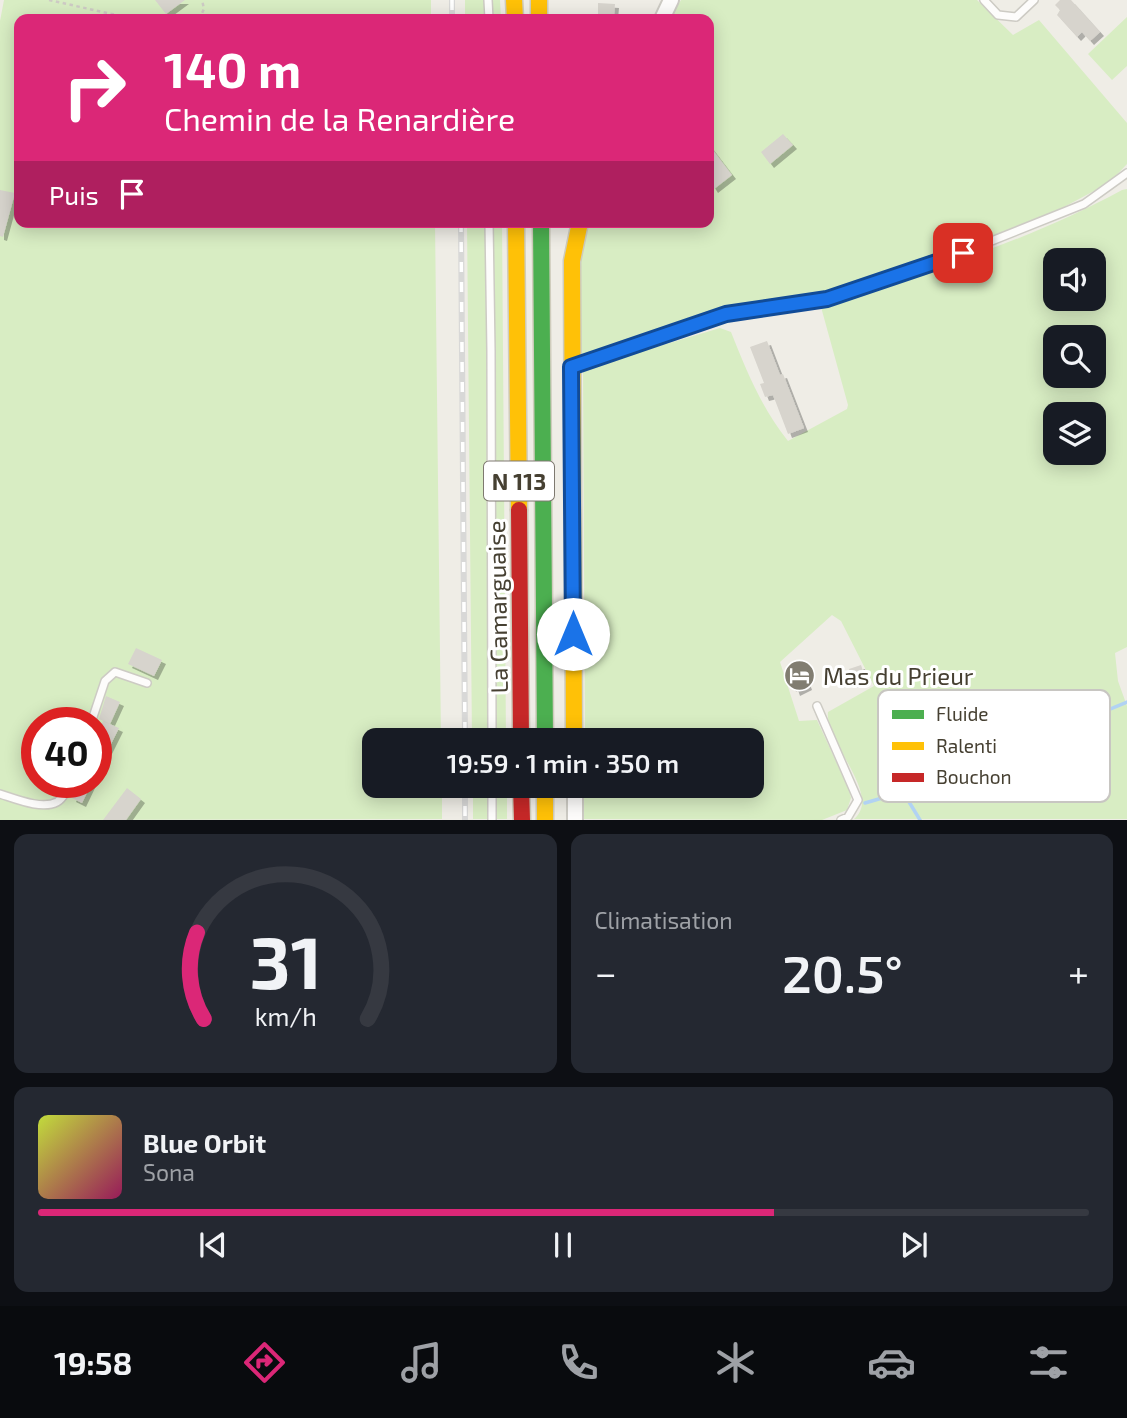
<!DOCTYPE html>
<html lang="fr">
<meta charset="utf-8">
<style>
:root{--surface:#171b24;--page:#242831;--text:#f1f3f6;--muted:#9ea1a6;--line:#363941;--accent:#db2777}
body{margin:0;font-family:"Exo 2",sans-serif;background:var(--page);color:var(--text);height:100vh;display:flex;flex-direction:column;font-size:26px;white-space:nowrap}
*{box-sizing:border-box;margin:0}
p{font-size:23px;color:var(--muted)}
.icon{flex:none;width:38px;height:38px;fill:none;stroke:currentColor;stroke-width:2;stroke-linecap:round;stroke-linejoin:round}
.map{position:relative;height:820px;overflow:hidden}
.panel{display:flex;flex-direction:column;gap:14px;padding:14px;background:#0d0f14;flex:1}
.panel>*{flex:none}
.top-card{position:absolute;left:14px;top:14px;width:700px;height:214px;border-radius:14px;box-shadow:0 4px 18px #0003;background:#db2777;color:#fff;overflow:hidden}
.tools{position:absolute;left:1043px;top:248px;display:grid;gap:14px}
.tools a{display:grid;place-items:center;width:63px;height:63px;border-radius:14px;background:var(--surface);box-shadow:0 4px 18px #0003;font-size:35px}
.speed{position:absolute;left:21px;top:707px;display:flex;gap:14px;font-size:35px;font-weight:700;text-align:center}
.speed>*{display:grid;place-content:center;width:91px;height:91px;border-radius:50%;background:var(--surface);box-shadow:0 4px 18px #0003;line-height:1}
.speed .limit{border:10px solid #d22;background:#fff;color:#111}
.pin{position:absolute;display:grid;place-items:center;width:60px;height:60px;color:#fff;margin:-30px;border-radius:14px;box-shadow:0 4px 10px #0006}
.me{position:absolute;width:77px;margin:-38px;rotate:0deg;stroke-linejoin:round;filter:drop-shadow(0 0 5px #0008)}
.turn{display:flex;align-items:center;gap:24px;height:147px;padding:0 35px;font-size:32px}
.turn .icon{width:91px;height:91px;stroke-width:2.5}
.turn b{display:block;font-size:49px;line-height:60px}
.then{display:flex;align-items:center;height:66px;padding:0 35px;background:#0003;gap:14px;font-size:26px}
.big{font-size:52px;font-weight:600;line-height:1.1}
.panel .tile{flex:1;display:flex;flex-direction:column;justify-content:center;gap:10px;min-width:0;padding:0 24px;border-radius:14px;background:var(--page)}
.panel .dial{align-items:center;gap:0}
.dial svg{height:182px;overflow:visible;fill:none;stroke:var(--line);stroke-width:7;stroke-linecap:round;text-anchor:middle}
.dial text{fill:var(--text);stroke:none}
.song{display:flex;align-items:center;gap:21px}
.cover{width:84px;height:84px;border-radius:10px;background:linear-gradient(135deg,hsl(70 70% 55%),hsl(330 70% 35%))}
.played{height:7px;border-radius:4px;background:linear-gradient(90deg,var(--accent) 70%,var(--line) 70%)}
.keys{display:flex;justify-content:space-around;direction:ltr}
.heat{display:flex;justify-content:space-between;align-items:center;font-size:38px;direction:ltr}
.panel .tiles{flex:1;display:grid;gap:14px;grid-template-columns:1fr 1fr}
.tile:last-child{grid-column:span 2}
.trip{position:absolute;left:362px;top:728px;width:402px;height:70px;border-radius:14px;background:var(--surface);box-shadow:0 4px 18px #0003;font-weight:600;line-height:70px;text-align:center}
.tabs{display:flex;height:112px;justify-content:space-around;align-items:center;background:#090b0e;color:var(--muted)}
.tabs .icon{width:49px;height:49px}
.tabs .on{color:var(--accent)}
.tabs b{font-size:32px;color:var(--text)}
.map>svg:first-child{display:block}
</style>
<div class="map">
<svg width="1127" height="820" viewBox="0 0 1127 820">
<defs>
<filter id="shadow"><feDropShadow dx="4" dy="4" stdDeviation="0" flood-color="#0004"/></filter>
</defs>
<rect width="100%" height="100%" fill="#efede6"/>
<path fill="#d8edc3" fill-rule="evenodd" d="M4 0H431V19H19V222H435L441 740H374V786H442V819L0 820V21ZM37 723H96V782H37Z
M465 0H500L501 19H465Z
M681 0H977L1013 35 1039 20 1127 123V164L1109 183 1064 207 967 246 829 291 711 313 580 358 578 289 585 222H709V19H670Z
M1127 17V66L1112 80 1088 54Z
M1127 189V647L1115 653 1118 681 1127 706V819H854C883 795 824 742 828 712L874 686 841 621 832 615 780 662 799 721 817 720 849 790 851 798 847 810 822 820 583 819 584 786H752V740H585L583 372 643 351 720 328 731 332C746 370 762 409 788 441L847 409 848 405 821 307C924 272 1027 242 1122 190ZM1055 261H1094V299H1055ZM1055 338H1094V376H1055ZM1055 415H1094V453H1055Z
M467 222H502L506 740H472Z
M473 786H507V819H473Z"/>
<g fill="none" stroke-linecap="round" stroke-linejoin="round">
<path stroke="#b1d2f3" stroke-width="3.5" d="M903 792 920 820
M865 803 903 792 934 777 938 780 1127 702"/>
</g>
<path fill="#d7d4cd" filter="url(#shadow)" d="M155 0H185L166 14Z
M1060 0H1071L1100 32 1090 41 1082 32 1077 37 1057 15 1060 10 1055 5Z
M598 3 615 4 614 15 598 14Z
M783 134 793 145 770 164 761 152Z
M709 145 732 175 714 189 709 181Z
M0 190 15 193 3 237 0 236Z
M767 341 780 375 783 374 804 428 788 434 773 395 765 397 760 384 764 383 750 347Z
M136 648 162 660 154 676 128 664Z
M800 663 808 686 796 692 788 668Z
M861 665 866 680 853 684 849 669Z
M106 696 120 702 110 724 99 719Z
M103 721 119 728 96 774V736Z
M78 782H92L82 803 72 798Z
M127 788 141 799 126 820H103Z"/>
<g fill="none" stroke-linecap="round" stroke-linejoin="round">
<defs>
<path id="lane" d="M488 0 489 19
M984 0 998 15 1016 17 1034 0
M489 222 491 351 492 740
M572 367 726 314 827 299 939 262 1084 204 1127 173
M817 706 858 800 848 817 841 820
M91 723 105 681 115 672 147 683
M492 786V820
M0 794C16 799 42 810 57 802 64 798 67 789 70 782"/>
<path id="street" d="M662 19 671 0
M575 786V820"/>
<path id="fast" d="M541 222 545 740"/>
<path id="slow" d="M514 0 515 19
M539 0V19
M516 222 519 510
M574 740 572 261 580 222
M545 786V820"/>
<path id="jam" d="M519 510 521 740
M521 786 522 820"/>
</defs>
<use href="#lane" stroke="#cdcbc4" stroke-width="10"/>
<use href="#street" stroke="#cdcbc4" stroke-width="18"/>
<use href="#fast" stroke="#cfccbc" stroke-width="19"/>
<use href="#slow" stroke="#cfccbc" stroke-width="19"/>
<use href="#jam" stroke="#cfccbc" stroke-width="19"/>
<path stroke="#cecbc5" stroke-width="2.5" stroke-dasharray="3.5 3.5" stroke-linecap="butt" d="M49 0 134 19
M199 19 204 9 202 0"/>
<use href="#lane" stroke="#fdfcfb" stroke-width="7"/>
<use href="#street" stroke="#fdfcfb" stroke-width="14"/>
<use href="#fast" stroke="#4caf50" stroke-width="16"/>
<use href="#slow" stroke="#ffc107" stroke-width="16"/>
<use href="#jam" stroke="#c62828" stroke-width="16"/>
<defs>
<path id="rail" d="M452 0V19
M461 222 465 740
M465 786V820"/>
</defs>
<use href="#rail" stroke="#d8d8d7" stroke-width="6"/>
<use href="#rail" stroke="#fff" stroke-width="3.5" stroke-dasharray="10" stroke-linecap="butt"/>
</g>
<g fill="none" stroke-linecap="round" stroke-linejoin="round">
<defs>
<path id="route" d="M573 634 571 367 726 314 827 299 963 253"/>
</defs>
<use href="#route" stroke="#114b97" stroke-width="18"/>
<use href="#route" stroke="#1a73e8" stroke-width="12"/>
</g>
<defs>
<symbol id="hotel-disc" viewBox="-11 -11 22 22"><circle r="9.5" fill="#817d71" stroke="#fff"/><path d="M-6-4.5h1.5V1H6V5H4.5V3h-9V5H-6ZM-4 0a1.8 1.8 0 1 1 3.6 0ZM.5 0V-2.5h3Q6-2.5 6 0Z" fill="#fff"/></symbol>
</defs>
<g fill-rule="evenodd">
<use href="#hotel-disc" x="782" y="658" width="35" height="35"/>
</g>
<g text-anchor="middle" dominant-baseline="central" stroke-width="6" stroke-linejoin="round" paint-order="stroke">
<rect fill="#fff" stroke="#7e7970" stroke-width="2" x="484" y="461.5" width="70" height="39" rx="5"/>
<g font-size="23" font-weight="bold" fill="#464032">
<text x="519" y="481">N 113</text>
</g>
<g font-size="24" fill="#464032" stroke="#fff">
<text transform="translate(497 607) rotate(-91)">La Camarguaise</text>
</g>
<g font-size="24" fill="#464032" stroke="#fff" text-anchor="start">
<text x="823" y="675">Mas du Prieur</text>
</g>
</g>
<rect x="878" y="690" width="232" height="112" rx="10" fill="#fff" stroke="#c8c6c2" stroke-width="2"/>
<rect x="892" y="710" width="32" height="9" fill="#4caf50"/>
<rect x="892" y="742" width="32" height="8" fill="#ffc107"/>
<rect x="892" y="773" width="32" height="9" fill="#c62828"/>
<g font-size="19" fill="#464032">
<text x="936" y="721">Fluide</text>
<text x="936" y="753">Ralenti</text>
<text x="936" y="784">Bouchon</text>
</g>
</svg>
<div class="tools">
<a><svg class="icon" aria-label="sound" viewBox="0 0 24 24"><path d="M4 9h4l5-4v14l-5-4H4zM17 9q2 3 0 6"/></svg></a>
<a><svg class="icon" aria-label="search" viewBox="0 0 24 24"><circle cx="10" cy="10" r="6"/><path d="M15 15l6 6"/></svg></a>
<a><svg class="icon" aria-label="layers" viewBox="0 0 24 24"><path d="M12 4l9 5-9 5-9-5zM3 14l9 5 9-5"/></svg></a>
</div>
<div class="speed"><div class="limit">40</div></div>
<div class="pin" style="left:963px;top:253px;background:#d93025"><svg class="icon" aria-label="arrive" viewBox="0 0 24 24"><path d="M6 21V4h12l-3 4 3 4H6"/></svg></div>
<svg class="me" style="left:573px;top:634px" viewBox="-20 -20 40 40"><circle r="19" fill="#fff"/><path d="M0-13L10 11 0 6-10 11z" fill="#1a73e8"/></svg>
<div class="trip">19:59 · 1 min · 350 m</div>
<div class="top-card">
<div class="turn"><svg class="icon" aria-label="right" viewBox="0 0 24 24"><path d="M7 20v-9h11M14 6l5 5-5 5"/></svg><div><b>140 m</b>Chemin de la Renardière</div></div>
<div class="then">Puis<svg class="icon" aria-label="arrive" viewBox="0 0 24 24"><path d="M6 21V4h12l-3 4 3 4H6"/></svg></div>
</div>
</div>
<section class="panel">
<div class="tiles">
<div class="tile dial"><svg viewBox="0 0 100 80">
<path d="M14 69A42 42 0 1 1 86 69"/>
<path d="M14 69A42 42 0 0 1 11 31" stroke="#db2777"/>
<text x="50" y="56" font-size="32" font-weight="700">31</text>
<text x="50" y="72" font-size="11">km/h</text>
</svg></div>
<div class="tile"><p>Climatisation</p>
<div class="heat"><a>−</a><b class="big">20.5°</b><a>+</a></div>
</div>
<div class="tile">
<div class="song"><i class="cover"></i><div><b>Blue Orbit</b><p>Sona</p></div></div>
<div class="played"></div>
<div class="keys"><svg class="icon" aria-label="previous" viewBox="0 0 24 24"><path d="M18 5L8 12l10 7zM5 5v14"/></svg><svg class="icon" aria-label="pause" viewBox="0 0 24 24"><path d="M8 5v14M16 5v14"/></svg><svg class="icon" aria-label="next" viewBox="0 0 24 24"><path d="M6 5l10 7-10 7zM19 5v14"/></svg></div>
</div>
</div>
</section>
<nav class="tabs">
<b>19:58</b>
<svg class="icon on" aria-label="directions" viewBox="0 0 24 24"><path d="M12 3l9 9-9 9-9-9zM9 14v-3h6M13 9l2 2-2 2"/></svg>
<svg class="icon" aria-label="music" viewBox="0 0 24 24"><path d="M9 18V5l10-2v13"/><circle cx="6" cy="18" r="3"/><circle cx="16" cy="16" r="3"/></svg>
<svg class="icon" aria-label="phone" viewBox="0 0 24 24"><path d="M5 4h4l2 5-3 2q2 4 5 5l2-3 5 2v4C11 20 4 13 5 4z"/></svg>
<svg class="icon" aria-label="climate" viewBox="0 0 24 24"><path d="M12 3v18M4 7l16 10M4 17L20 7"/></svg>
<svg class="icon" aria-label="car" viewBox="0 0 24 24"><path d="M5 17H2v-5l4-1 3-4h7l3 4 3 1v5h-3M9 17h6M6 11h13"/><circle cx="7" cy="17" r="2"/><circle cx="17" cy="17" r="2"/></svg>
<svg class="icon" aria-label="filters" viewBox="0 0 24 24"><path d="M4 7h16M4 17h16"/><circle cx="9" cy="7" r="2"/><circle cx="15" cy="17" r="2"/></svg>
</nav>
